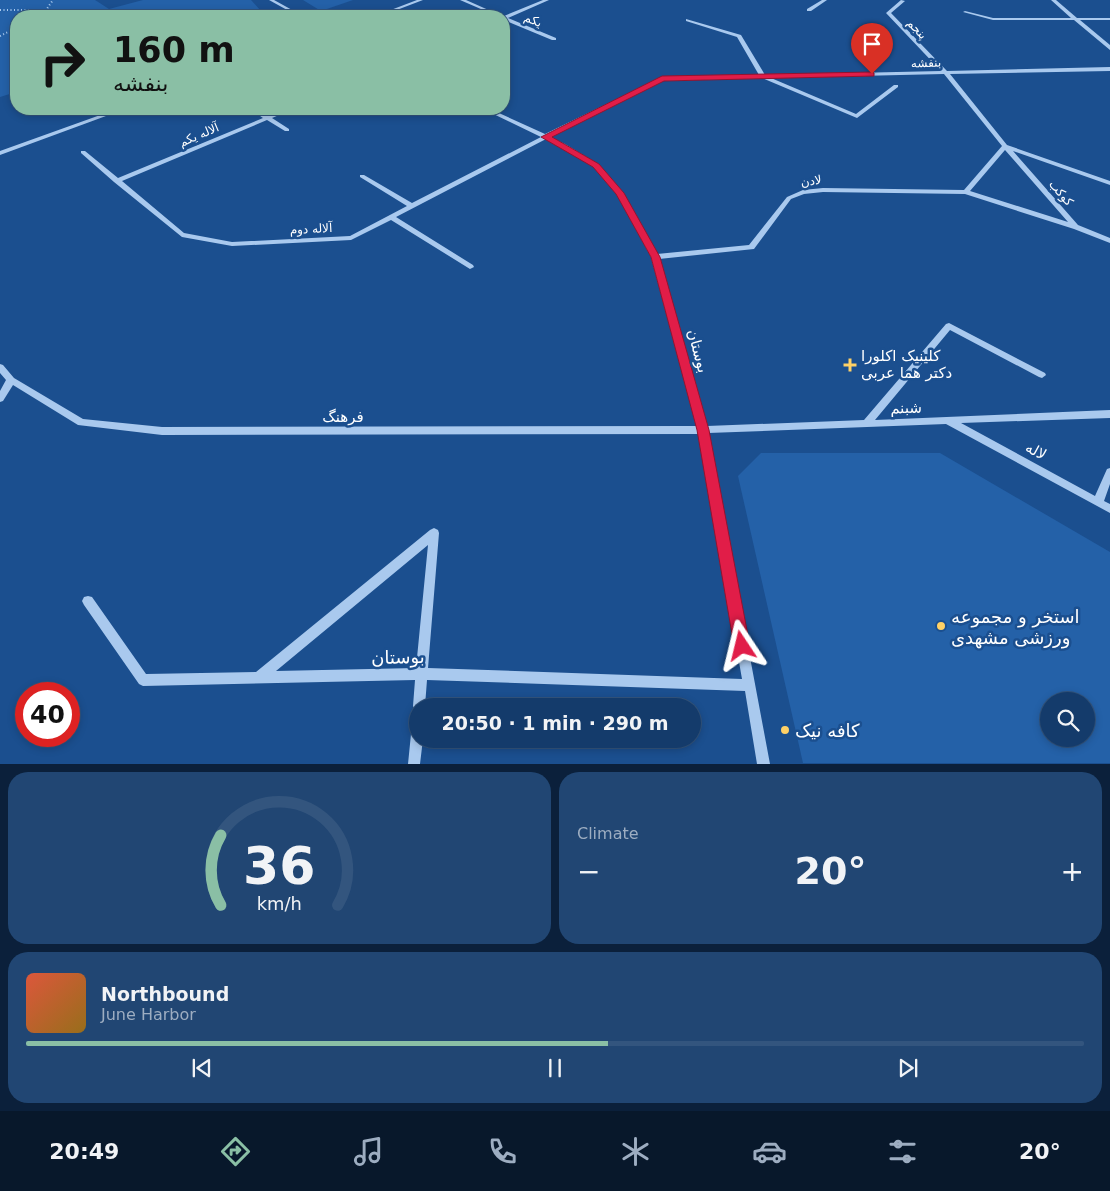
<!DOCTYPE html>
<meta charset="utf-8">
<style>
:root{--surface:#143b6b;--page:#214673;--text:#f1f3f6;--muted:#9dadc1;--line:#33557e;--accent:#8abfa5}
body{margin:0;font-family:"DejaVu Sans",Cairo,sans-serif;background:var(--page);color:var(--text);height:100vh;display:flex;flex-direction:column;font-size:19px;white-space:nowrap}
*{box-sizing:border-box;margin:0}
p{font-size:16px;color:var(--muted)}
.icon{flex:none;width:28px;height:28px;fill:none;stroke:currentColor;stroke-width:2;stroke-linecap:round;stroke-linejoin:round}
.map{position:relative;height:764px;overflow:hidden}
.panel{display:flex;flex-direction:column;gap:8px;padding:8px;background:#0b203b;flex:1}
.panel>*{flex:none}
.guide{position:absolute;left:10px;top:10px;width:500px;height:105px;border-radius:20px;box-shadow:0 2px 8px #0003,0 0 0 1px var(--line);background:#8abfa5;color:#111;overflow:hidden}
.buttons{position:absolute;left:1040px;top:692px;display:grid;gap:10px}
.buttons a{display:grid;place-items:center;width:55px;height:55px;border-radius:50%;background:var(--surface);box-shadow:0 2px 8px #0003,0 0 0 1px var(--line);font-size:25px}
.speed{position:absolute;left:15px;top:682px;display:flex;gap:10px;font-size:25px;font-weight:700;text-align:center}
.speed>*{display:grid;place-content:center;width:65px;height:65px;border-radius:50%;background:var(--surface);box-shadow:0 2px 8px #0003,0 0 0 1px var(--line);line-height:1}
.speed .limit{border:8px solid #d22;background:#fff;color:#111}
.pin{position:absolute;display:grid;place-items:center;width:42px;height:42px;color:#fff;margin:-51px -21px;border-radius:50% 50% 50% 0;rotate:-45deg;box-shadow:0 0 5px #0007}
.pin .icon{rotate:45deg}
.me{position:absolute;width:55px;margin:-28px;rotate:350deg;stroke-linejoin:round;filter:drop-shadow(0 0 4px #0008)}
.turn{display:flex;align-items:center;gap:18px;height:105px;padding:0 20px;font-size:22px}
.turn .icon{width:65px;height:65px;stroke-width:2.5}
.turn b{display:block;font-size:35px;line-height:42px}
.big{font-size:38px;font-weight:700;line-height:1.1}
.panel .tile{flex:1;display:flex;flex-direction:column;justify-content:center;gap:8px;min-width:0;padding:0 18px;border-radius:20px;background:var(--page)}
.panel .dial{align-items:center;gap:0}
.dial svg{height:130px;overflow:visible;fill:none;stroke:var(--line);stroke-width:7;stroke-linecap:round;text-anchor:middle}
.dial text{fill:var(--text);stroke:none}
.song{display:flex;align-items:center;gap:15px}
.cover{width:60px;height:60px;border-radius:8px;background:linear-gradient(135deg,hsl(10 70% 55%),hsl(40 70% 35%))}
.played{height:5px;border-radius:2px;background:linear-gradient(90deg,var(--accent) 55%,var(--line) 55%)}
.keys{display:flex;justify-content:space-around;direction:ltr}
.heat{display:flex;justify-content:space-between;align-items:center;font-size:28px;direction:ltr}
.panel .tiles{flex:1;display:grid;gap:8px;grid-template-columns:1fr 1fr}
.tile:last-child{grid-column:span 2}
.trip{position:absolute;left:409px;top:698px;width:292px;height:50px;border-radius:25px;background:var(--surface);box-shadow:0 2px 8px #0003,0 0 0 1px var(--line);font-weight:700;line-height:50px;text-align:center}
.dock{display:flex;height:80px;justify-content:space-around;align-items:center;background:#08182b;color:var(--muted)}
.dock .icon{width:35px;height:35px}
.dock .on{color:var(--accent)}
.dock b{font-size:22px;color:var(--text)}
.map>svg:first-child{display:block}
</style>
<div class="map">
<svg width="1110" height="764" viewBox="0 0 1110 764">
<rect width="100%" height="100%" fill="#1b4f8f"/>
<path fill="#2461a8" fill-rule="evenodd" d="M0 0H95L109 9 143 0H251L261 11 245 16H16V92L0 97Z
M303 0H353L321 11Z
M761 453H940L1110 552V763H803L738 476ZM1049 701H1086V739H1049Z"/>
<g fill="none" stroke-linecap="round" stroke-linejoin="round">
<path stroke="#a9c9ee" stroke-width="2" stroke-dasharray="1 2.5" stroke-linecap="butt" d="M0 10H46
M36 16 46 10 53 0
M0 36 16 28"/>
<path fill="#a9c9ee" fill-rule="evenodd" d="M269 0H274L303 16H298Z
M417 0H423L381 16H375Z
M460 0H466L502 16H497Z
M543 0H549L508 18 556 38V40H552L504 20V16Z
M822 0H827L811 11H807V9Z
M901 0 905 1 891 13 947 71 1110 67V71L950 74 1007 145 1110 181V185L1013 151 1078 225 1110 238V243L1074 229 965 194 823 192 804 194 791 199 754 249 659 259 707 426 864 420 946 324 949 323 1045 373 1046 375 1042 378 1039 377 950 330 875 420 1110 410V418L961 423 1095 496 1107 469 1110 468V484L1104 501 1110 504V513L946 424 708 433 770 764H757L745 691 427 680 425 706H418V712L415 710 413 706 415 680 143 686 139 684 84 605 82 601 84 597 88 596 92 597 146 674 256 672 430 530 434 528 438 530 439 533 428 668 742 679 699 434 162 435 78 425 13 385 3 401 0 402V391L6 380 0 373V364L3 365 14 378 83 419 162 427 697 426 651 257 617 194 594 166 561 146 546 139 396 217 473 265 474 267 470 269 391 220 351 240 232 246 182 237 114 182 81 153V151H85L118 178 263 118 250 109H257L268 116 286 109H293L272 118 289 129V131H285L267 120 122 181 184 233 232 242 350 236 407 206 360 177V175H364L412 203 541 137 483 109H490L545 134 660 78 759 75 737 37 686 21V19L741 35 765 75 941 71 886 13ZM944 74 1002 146 964 190 823 188 803 190 787 197 749 245 657 254 623 193 598 164 565 144 550 137 663 81 762 78 857 118 898 87V85H894L856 114 771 78ZM1005 150 1068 222 970 191ZM428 545 416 668 276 671Z
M1051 0H1056L1077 18H1110V20H1080L1110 45V50L1074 20H993L963 12 965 11 993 18H1071Z
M117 109H125L0 155V151Z
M418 718V739H423L420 764H408L412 724 414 720Z"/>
</g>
<path fill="#e11d48" stroke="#92132f" d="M872 72 874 73V76L664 81 552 137 599 164 624 193 660 257 709 430 750 646 747 651 742 654 737 651 734 646 697 430 651 257 616 194 593 167 541 137 662 76Z"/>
<g fill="#ffd166" stroke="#1b4f8f" stroke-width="2">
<path d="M847.5 357.5h5v5h5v5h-5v5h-5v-5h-5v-5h5z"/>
<circle cx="941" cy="626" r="5"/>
<circle cx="785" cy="730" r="5"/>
</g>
<g text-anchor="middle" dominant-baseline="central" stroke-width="5" stroke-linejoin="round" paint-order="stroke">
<g font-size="12" fill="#fff" stroke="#1b4f8f">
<text transform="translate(533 20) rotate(23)">یکم</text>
<text transform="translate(917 29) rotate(46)">پنجم</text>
<text transform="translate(926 63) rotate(-2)">بنفشه</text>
<text transform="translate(199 135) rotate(-23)">آلاله یکم</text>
<text transform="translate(811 181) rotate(-8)">لادن</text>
<text transform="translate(1061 193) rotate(49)">کوکب</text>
<text transform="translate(311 229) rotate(-3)">آلاله دوم</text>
</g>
<g font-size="15" fill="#fff" stroke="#1b4f8f">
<text transform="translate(698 351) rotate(75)">بوستان</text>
<text transform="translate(906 408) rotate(-2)">شبنم</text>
<text x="343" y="417">فرهنگ</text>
<text transform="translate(1036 451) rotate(29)">لاله</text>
</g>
<g font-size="15" fill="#fff" stroke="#1b4f8f" text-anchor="start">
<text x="861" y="356">کلینیک اکلورا<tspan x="861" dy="17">دکتر هما عربی</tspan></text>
</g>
<g font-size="18" fill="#fff" stroke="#1b4f8f" text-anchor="start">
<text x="951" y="616">استخر و مجموعه<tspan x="951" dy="21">ورزشی مشهدی</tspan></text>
<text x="795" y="730">کافه نیک</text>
</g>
<g font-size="18" fill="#fff" stroke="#1b4f8f">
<text transform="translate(398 657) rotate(-1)">بوستان</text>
</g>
</g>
</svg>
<div class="buttons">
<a><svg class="icon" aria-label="search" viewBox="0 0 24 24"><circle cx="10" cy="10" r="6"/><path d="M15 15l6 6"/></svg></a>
</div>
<div class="speed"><div class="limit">40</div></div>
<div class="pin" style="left:872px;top:74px;background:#d93025"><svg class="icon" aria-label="arrive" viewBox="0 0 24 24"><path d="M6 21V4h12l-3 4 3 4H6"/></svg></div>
<svg class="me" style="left:742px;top:646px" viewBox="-20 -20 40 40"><path d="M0-17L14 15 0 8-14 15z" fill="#e11d48" stroke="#fff" stroke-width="4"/></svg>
<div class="trip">20:50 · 1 min · 290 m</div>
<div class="guide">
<div class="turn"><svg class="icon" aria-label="right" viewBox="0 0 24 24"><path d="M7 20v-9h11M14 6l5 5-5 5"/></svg><div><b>160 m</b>بنفشه</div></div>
</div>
</div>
<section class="panel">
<div class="tiles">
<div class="tile dial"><svg viewBox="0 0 100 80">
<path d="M14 69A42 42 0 1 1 86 69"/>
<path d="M14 69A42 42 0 0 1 14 26" stroke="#8abfa5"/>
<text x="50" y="56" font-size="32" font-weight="700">36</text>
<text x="50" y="72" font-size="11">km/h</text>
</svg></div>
<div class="tile"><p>Climate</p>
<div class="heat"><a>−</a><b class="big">20°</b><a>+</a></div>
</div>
<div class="tile">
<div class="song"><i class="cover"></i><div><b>Northbound</b><p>June Harbor</p></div></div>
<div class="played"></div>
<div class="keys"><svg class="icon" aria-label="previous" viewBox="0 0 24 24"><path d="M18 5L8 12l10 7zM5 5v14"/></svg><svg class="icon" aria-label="pause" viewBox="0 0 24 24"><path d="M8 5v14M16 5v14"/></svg><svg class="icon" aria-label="next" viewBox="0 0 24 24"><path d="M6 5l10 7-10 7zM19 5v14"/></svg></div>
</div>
</div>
</section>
<nav class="dock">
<b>20:49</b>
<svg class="icon on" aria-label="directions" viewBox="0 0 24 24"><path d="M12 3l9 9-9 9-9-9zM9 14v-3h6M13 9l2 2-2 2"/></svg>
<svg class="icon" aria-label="music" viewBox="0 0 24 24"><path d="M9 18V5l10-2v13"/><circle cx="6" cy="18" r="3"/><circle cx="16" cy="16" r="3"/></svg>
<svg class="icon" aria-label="phone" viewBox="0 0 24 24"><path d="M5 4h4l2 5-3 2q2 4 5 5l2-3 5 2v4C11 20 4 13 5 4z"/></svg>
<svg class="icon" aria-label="climate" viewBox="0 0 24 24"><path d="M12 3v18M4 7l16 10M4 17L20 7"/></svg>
<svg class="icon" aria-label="car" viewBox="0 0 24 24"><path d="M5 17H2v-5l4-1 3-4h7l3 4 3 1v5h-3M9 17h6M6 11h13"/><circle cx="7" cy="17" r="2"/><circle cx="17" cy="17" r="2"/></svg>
<svg class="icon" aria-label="filters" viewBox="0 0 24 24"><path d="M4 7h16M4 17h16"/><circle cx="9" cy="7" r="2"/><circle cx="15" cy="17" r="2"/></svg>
<b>20°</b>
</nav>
